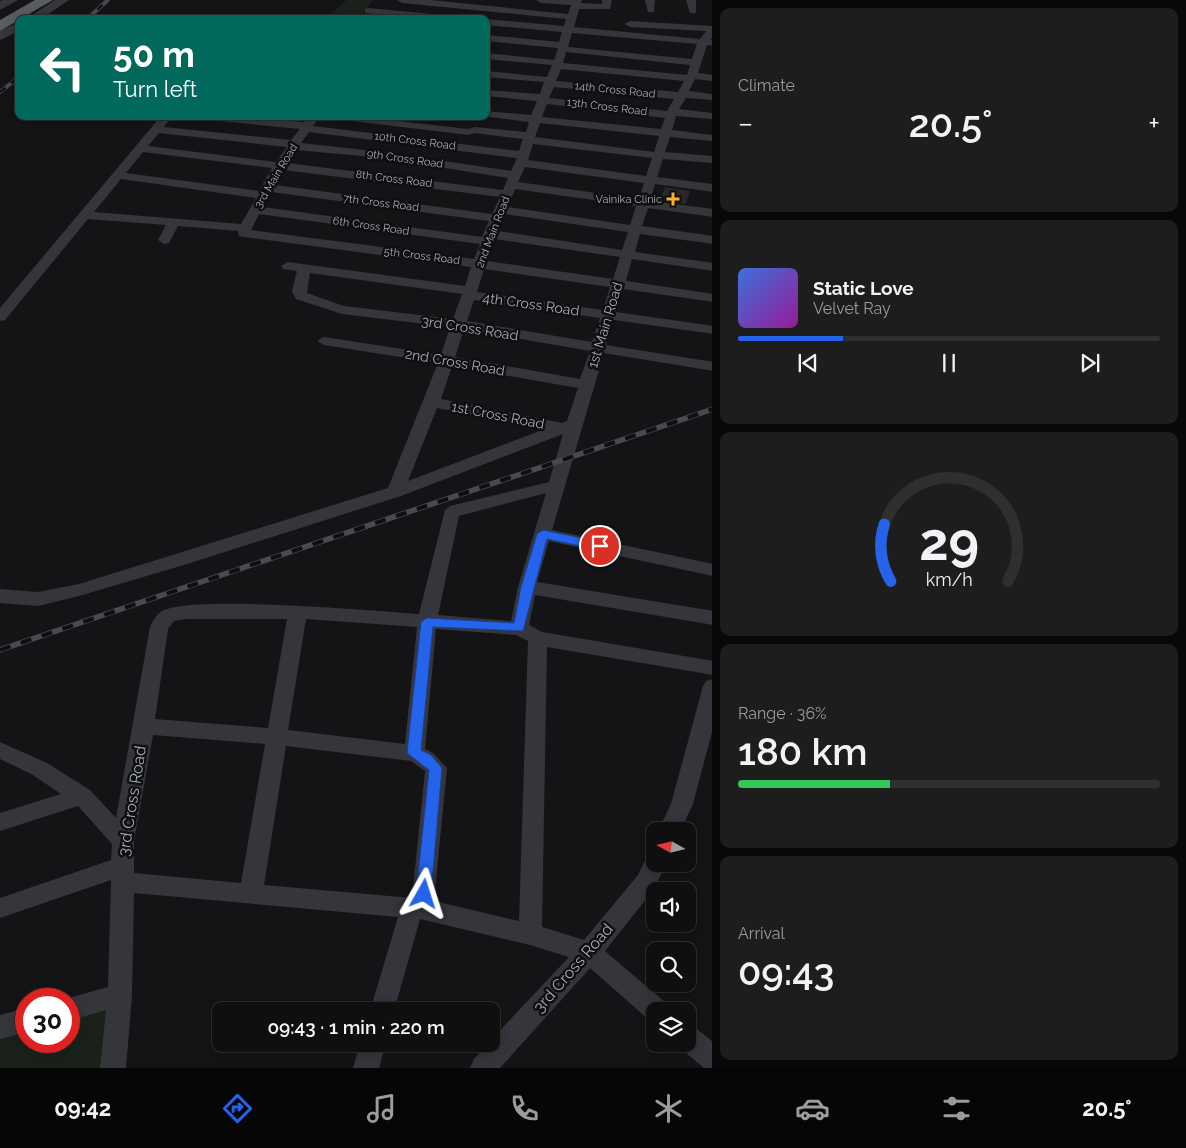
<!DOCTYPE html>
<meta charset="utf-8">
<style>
:root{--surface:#0f0f10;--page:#1d1d1e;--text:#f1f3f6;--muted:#9b9c9f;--line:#2f2f30;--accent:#2563eb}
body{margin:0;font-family:Raleway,sans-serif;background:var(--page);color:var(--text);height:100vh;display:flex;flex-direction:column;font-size:19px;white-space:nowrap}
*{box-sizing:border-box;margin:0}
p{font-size:16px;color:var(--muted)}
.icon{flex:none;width:28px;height:28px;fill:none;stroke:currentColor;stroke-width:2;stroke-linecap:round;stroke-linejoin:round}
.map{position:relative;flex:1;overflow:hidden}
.panel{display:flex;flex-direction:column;gap:8px;padding:8px;background:#080809;width:474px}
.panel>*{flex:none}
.guide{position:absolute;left:15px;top:15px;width:475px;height:105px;border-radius:10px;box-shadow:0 2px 12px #0003,0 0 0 1px var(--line);background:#00695c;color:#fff;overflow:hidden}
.needle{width:32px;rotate:278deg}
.fabs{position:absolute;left:646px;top:822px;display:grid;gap:10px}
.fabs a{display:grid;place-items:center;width:50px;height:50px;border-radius:10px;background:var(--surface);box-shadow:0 2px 12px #0003,0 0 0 1px var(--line);font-size:25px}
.speed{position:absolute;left:15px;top:988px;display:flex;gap:10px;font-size:25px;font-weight:700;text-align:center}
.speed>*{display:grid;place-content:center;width:65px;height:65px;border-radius:50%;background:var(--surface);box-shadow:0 2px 12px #0003,0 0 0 1px var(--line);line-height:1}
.speed .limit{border:8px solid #d22;background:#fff;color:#111}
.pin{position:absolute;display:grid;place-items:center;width:42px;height:42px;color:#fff;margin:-21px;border:2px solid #fff;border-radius:50%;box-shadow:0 1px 5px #0007}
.me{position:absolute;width:55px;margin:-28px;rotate:6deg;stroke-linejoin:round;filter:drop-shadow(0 0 4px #0008)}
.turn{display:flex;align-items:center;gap:18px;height:105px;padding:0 15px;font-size:22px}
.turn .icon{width:65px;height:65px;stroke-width:2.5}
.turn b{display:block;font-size:35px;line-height:42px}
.big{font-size:38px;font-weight:600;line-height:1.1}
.panel .card{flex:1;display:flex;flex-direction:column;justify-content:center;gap:8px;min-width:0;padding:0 18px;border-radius:10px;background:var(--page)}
.panel .dial{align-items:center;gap:0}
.dial svg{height:130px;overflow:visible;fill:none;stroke:var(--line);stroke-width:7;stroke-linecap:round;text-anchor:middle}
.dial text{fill:var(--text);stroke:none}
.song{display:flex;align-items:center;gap:15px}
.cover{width:60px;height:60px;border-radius:8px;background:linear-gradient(135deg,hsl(220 70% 55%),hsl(300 70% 35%))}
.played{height:5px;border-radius:2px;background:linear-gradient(90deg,var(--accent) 25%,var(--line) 25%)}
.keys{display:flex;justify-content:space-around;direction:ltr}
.heat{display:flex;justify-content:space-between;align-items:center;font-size:28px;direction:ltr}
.charge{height:8px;border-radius:4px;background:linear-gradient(90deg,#34c759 36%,var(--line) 0)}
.trip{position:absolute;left:212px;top:1002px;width:288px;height:50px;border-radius:10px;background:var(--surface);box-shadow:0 2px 12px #0003,0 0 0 1px var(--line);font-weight:600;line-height:50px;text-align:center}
.tab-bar{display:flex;height:80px;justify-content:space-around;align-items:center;background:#060606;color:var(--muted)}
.tab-bar .icon{width:35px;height:35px}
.tab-bar .selected{color:var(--accent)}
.tab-bar b{font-size:22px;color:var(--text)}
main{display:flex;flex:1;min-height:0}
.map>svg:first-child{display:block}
</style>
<main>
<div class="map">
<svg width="713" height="1068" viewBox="0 0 713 1068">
<rect width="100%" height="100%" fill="#141416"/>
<path fill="#1a211b" d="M347 0H373L359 19H324Z
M120 995 113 1068H0V1027L26 1020V1041H69V1009Z"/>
<path fill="#27272a" d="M665 187 690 191 686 204 660 200Z"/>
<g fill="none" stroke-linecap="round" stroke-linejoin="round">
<path fill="#35363b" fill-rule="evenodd" d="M397 0H430L568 14 571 5 541 3 536 0H582L581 3 602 4V0H612L610 9H579L574 27 700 39 706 31 630 27 625 24 630 21 713 26V37L710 40H713V46L707 45 698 73 713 75V81L695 79 689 91 713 94V100L686 98 679 109 713 113V119L676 116 672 130 713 135V141L670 137 665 152 713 156V163L663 159 657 177 713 184V192L655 184 650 201 713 209V217L648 208 642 226 713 236V244L640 234 635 252 713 263V271L632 259 626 281 713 294V302L623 289 616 312 713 326V334L614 320 606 345 713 362V371L604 353 552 530 713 564V576L549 541 537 582 713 611V625L535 595 529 625 542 632 713 661V675L547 647 542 927 584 940 638 875 647 856 655 853V864H666L654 889 605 951 666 1003 669 1011H655V1022L648 1019 590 968 500 1068H470L474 1059 488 1044H491V1040L569 957 530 945 420 919 394 1011H370L398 917 134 893 132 995 126 1068H100L106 1010 69 1021V999H65L108 987 111 880 0 918V898L111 860 112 844 78 806 0 831V813L61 794 33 775 0 759V742L47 763 90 790 116 818 150 627C152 622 156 615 161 612 185 594 380 611 419 614L445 510 450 506 549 482 563 434 401 496 184 565 79 596 38 606 0 603V589L38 592 79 584 388 488 438 363 324 345 317 341 324 337 441 355 450 327 342 314 296 299 292 291 297 271 283 269 281 266 288 262 465 286 471 267 244 237 239 236 238 231 178 226 169 243 164 244 158 240 166 225 88 219 5 320 0 321V308L161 116H172L164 127 291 140 300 129 200 119 195 116H238L304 122 308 116H355L468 129 475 127 526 132 529 122 482 116H486V111L531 115 537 101 486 96V90L540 94 544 82 486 77V71L547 77 552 65 486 59V53L554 60 558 48 486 41V35L559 42 562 32 486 25V19L564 26 566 19 402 3ZM572 33 697 44 692 59 568 47ZM566 52 690 65 687 75 563 63ZM561 69 684 81 678 92 556 81ZM554 87 674 99 667 111 549 98ZM547 104 665 118 661 129 542 117ZM319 117 468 135 475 133 523 139 519 151 313 126ZM540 123 659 136 654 152 535 137ZM309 132 517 158 511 171 383 152 301 143ZM159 133 287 147 276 162 148 146ZM533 144 652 158 646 176 528 160ZM296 150 383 158 508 178 503 190 287 163ZM143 152 272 168 259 191 126 173ZM525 167 644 183 639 199 518 182ZM283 170 500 197 492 214 275 185ZM121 179 256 198 241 224 94 212ZM515 189 636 206 630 225 508 207ZM271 192 489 221 482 237 263 207ZM259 214 480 244 474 259 251 230ZM505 214 628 232 622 250 498 231ZM494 239 620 257 613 279 487 261ZM484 269 610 287 603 310 477 292ZM310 273 462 294 453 319 344 306 307 293ZM474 300 600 318 592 342 467 321ZM464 329 590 351 580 379 455 357ZM452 366 578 388 567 421 562 423 441 399ZM437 408 545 429 408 481ZM546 493 518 587 511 621 438 615 459 516ZM186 619H287L268 728 155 719 168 629 174 621ZM306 619 417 627 405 744 288 730ZM436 629 516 635 528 641 519 921 434 901 447 768 433 753 425 749ZM153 735 265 744 241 883 134 873V841ZM286 746 411 761 425 771 412 898 264 885Z
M645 0H655L654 12H648Z
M686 0H696V13H690Z
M368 8 454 16 459 19H421L365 13V9Z
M713 679V728L693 804 680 831H658L671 804 703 686 706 681Z
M26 1008V1032L0 1039V1015Z
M688 1026 697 1029 713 1042V1068H704L679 1047 678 1044H688Z
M360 1044H386L379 1068H353Z"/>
<path fill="#35363b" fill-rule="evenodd" d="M3 0H18L0 10V1Z
M55 0H69L41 19H26Z
M19 22V31L0 40V31Z"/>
<path fill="#595c63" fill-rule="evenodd" d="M35 0H53L0 31V20Z"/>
<defs>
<path id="rail-far1" d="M87 19 108 0
M0 92 19 77"/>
<path id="rail" d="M0 650 713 409"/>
</defs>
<use href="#rail-far1" stroke="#484a50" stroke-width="4"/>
<use href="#rail" stroke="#484a50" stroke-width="5.5"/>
<use href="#rail-far1" stroke="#0f0f11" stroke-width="2.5" stroke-dasharray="7" stroke-linecap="butt"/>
<use href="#rail" stroke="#0f0f11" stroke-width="4" stroke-dasharray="11" stroke-linecap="butt"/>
</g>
<path fill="#2563eb" stroke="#184099" d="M543 530 600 542 605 546 600 550 547 539 523 631 433 627 421 750 431 755 442 768 431 894 429 898 424 900 419 898 416 894 429 770 407 753 421 622 427 618 514 623 521 587 537 534Z"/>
<path fill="#fab128" stroke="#0f0f11" stroke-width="2" d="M670.5 191.5h5v5h5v5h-5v5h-5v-5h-5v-5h5z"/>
<g text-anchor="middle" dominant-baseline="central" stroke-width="5" stroke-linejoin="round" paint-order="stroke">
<g font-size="11" fill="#a5abb7" stroke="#0f0f11">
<text transform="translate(615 90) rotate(6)">14th Cross Road</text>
<text transform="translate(607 107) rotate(7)">13th Cross Road</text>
<text transform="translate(415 141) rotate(7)">10th Cross Road</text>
<text transform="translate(405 159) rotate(8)">9th Cross Road</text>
<text transform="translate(276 176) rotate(-59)">3rd Main Road</text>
<text transform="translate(394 179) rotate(7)">8th Cross Road</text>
<text transform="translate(381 203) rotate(7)">7th Cross Road</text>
<text transform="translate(371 226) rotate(8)">6th Cross Road</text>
<text transform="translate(493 232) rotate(-69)">2nd Main Road</text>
<text transform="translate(422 256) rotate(7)">5th Cross Road</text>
</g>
<g font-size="11" fill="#a5abb7" stroke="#0f0f11" text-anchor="end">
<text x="662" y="199">Vainika Clinic</text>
</g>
<g font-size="14" fill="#a5abb7" stroke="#0f0f11">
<text transform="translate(531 304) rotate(8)">4th Cross Road</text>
<text transform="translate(605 325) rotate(-73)">1st Main Road</text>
<text transform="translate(470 328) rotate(9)">3rd Cross Road</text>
<text transform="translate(455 362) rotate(10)">2nd Cross Road</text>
<text transform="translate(498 415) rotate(11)">1st Cross Road</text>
</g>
<g font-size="16" fill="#a5abb7" stroke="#0f0f11">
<text transform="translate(132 801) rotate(-81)">3rd Cross Road</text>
<text transform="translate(573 968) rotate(-49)">3rd Cross Road</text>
</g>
</g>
</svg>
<div class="fabs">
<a><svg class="needle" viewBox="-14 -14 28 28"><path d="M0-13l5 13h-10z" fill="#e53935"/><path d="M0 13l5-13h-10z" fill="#9b9c9f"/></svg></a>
<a><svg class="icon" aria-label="sound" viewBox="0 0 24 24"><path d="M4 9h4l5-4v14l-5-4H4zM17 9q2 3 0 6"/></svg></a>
<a><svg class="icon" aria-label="search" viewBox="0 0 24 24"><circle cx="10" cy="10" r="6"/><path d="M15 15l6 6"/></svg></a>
<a><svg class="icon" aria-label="layers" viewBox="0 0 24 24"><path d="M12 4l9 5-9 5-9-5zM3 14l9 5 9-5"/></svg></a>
</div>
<div class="speed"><div class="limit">30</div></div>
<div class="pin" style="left:600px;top:546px;background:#d93025"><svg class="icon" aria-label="arrive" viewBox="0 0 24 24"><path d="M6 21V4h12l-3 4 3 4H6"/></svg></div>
<svg class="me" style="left:424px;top:894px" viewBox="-20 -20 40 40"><path d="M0-17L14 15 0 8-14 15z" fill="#2563eb" stroke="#fff" stroke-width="4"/></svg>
<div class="trip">09:43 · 1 min · 220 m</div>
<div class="guide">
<div class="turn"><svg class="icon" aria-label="left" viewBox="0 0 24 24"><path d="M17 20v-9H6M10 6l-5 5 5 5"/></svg><div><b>50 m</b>Turn left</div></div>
</div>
</div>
<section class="panel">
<div class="card"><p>Climate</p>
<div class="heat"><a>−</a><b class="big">20.5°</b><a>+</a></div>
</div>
<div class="card">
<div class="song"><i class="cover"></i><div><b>Static Love</b><p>Velvet Ray</p></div></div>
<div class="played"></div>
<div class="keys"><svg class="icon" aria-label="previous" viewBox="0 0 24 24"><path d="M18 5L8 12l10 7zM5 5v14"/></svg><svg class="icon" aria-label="pause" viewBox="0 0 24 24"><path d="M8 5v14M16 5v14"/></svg><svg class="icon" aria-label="next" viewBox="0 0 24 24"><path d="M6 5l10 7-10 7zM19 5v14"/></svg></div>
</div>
<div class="card dial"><svg viewBox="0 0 100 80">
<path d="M14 69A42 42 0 1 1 86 69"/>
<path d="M14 69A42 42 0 0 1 10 34" stroke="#2563eb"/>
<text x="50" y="56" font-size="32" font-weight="700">29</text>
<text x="50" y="72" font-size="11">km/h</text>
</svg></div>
<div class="card"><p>Range · 36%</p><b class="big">180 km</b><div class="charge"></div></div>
<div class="card"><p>Arrival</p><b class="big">09:43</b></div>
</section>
</main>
<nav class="tab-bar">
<b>09:42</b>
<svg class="icon selected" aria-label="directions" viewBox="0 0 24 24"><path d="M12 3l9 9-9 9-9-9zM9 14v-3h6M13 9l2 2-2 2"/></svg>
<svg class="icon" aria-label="music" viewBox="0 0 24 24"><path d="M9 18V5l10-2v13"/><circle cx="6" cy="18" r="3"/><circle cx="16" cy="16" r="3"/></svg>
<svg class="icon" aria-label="phone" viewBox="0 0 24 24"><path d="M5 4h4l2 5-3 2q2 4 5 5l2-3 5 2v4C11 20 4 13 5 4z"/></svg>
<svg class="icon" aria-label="climate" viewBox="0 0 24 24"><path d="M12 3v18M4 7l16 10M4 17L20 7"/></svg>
<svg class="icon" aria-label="car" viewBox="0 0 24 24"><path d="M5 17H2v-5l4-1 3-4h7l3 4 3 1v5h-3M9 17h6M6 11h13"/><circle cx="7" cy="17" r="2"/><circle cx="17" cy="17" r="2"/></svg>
<svg class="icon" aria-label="filters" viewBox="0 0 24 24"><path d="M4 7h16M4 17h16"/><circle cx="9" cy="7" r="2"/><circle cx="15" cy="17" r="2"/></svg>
<b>20.5°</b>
</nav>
